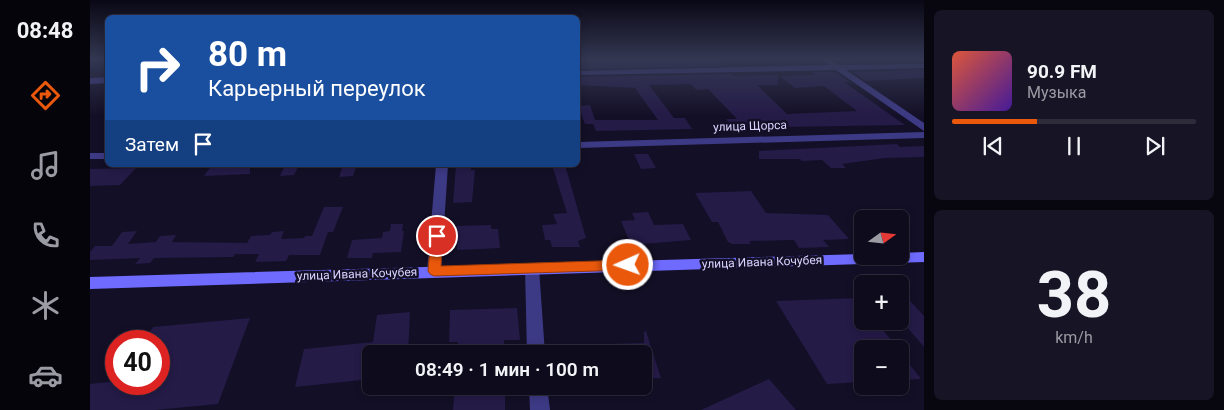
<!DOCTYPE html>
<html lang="ru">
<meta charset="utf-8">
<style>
:root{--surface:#0e0b1c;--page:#171425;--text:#f1f3f6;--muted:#9b9ba3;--line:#2e2b3b;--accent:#ea580c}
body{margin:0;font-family:Roboto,sans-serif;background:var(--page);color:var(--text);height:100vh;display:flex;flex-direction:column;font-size:19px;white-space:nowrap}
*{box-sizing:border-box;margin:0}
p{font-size:16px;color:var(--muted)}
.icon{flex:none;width:28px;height:28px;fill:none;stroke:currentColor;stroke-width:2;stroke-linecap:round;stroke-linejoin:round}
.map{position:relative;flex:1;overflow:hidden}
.details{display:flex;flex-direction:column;gap:10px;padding:10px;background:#08060f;width:300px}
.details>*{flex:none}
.hud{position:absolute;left:15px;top:15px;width:475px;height:152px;border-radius:8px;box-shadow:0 2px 8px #0003,0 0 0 1px var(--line);background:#1a4fa0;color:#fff;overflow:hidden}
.needle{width:32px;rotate:75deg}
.controls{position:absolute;left:764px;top:210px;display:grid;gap:10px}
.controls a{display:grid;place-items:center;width:55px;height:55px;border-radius:8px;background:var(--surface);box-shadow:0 2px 8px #0003,0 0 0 1px var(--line);font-size:25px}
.speed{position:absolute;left:15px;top:330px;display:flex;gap:10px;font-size:25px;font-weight:700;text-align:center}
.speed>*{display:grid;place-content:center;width:65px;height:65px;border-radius:50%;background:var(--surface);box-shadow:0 2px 8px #0003,0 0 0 1px var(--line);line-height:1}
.speed .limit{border:8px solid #d22;background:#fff;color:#111}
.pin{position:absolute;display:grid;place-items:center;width:42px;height:42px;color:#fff;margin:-21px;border:2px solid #fff;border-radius:50%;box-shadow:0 1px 5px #0007}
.me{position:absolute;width:55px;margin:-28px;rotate:268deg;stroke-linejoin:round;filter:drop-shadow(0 0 4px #0008)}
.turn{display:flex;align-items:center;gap:18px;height:105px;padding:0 20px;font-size:22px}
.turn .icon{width:65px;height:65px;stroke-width:2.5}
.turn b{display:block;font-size:35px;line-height:42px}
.then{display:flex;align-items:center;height:48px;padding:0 20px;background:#0003;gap:10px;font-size:19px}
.details .widget{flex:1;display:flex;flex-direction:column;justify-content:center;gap:8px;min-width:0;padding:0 18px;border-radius:8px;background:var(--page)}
.details .dial{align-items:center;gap:0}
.dial b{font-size:65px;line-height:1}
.song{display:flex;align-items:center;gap:15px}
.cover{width:60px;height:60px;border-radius:8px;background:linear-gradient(135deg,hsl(10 70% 55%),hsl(260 70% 35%))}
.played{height:5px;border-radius:2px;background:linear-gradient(90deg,var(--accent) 35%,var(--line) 35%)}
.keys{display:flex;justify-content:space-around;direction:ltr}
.trip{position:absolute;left:272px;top:345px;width:290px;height:50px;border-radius:8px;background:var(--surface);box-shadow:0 2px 8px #0003,0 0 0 1px var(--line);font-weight:600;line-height:50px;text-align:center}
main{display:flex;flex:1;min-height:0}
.tab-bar{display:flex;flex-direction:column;width:90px;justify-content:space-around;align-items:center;background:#06040b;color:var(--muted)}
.tab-bar .icon{width:35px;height:35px}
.tab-bar .active{color:var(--accent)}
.tab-bar b{font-size:22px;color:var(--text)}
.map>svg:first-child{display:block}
</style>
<main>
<nav class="tab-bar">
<b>08:48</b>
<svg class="icon active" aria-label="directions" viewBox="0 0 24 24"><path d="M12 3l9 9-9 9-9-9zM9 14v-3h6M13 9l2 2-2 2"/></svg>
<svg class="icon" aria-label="music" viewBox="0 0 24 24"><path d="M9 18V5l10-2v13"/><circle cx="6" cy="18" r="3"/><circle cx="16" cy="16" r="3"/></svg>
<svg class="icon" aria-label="phone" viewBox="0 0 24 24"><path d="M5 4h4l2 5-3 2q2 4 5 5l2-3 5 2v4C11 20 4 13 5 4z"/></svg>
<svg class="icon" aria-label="climate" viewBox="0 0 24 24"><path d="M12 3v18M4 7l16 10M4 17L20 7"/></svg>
<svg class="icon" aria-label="car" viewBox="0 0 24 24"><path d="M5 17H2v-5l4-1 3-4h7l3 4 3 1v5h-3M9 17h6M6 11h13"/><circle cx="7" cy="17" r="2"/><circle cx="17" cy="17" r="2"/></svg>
</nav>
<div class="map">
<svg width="834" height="410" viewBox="0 0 834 410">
<rect width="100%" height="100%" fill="#130f26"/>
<path fill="#241b47" d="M488 59H626L633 66 488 69Z
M743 59H823L828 62 750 63Z
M834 70V78L776 81 762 72Z
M722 72H745L760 82H754L815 125 692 127 693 129 645 130 636 119H647L618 89 606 90 601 84 559 85 584 118H595L602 129 506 131 503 124H495L488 106 500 105 505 120H568L545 88 488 85V77L641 74 643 76 688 75V85H667L697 114 767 111 734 86 705 88 690 76 725 75Z
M807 144 810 147 834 146V157L795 158 752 164 756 168H741L732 160 712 161 710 159H669V151Z
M544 154H558L566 168 551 169Z
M122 165H160V174L114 176Z
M195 165H209L204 175 190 176Z
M253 165H267L263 176 249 177Z
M366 165H381V170H385L382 202 363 203Z
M462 165H475L496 238 488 241 486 235 490 247H462L460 240H455L452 225 467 224 463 214 477 213Z
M46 168 30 185 0 186V169Z
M661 191 676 213 738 215 759 239 733 240 739 247 709 248 704 240 659 241 661 244H642L638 242 628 222H622L605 193Z
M234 207H253L243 232H238L230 255H199L196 261 165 262 169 254H145L143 257 64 258 60 263 45 264 50 258 0 260V252L5 246H22L32 232 47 231 38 244 66 242 70 236 86 235 82 242 157 243 161 236 180 235 182 232 194 231 191 239 214 238 215 236H222Z
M558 212 564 225 593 224 601 240 541 245 531 221 545 220 542 213Z
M301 224H313L312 231H314L311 252 283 253 282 258H257L262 240 292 238 293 232 300 231Z
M401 225V229H408L410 248 367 250 366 226Z
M810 290 834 316V347L810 319Z
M768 298 772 304V321H786L808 349H772V382L737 384 686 301Z
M427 308 430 340H414V354H367L368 342H359L360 310Z
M320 312 318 354H281V379L205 387 214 349 283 342 287 315Z
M160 318 128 404 65 410H0V384L26 381V384H69V341H54L63 327Z
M556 331 561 347 571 378 554 379V354H518V344L554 343V332Z
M810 352 831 379 810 380Z
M679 379 706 410H611Z
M365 386H415V410H363Z"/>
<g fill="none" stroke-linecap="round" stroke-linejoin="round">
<path fill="#3d3a85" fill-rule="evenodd" d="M731 59H740L749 65 834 64V68L756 70 834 123V131L746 70 488 75V71L739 65Z
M18 77V83L0 84V78Z
M834 132V138L488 148V142Z
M0 153H18V159H0Z
M346 165H358L351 271 349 275 344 276 339 275 337 271Z
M442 263 447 264 449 268 455 354H437L435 268 437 264Z
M439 386H457L460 410H440Z"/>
<path fill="#6f6bff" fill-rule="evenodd" d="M834 252V262L0 289V277L772 254V256H810V253Z"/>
</g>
<linearGradient id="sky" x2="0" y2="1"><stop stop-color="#0a0815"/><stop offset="0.51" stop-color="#333752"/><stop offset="1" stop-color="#333752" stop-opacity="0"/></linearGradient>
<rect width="834" height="116" fill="url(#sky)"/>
<path fill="#ea580c" stroke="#983908" d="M347 231 353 236 351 266 538 260 543 262 545 265 543 269 538 270 344 276 340 274 338 271 341 236Z"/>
<g text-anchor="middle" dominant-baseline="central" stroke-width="5" stroke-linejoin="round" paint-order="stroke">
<g font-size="12" fill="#d9d4ff" stroke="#130f26">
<text transform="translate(660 126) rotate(-2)">улица Щорса</text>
<text transform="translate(672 262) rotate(-2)">улица Ивана Кочубея</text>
<text transform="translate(267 274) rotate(-2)">улица Ивана Кочубея</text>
</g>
</g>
</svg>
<div class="controls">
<a><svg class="needle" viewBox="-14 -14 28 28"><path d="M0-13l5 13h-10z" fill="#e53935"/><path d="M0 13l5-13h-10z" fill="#9b9ba3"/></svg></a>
<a>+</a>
<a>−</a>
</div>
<div class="speed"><div class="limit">40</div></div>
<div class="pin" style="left:347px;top:236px;background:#d93025"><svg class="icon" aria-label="arrive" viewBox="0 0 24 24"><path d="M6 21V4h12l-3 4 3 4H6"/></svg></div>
<svg class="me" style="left:538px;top:265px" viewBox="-20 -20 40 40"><circle r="17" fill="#ea580c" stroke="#fff" stroke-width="3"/><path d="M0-11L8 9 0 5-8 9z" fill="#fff"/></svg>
<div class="trip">08:49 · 1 мин · 100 m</div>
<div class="hud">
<div class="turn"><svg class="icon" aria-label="right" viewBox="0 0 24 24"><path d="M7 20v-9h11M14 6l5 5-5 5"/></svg><div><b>80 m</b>Карьерный переулок</div></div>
<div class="then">Затем<svg class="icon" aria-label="arrive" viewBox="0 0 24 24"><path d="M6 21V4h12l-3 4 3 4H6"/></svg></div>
</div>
</div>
<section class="details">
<div class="widget">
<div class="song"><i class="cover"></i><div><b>90.9 FM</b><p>Музыка</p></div></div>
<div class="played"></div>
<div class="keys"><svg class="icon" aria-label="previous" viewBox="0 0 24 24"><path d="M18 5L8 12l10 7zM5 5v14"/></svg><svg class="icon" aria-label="pause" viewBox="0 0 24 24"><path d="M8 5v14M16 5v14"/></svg><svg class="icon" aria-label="next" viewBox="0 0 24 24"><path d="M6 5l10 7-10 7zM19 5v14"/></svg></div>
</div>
<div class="widget dial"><b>38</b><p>km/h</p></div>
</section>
</main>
